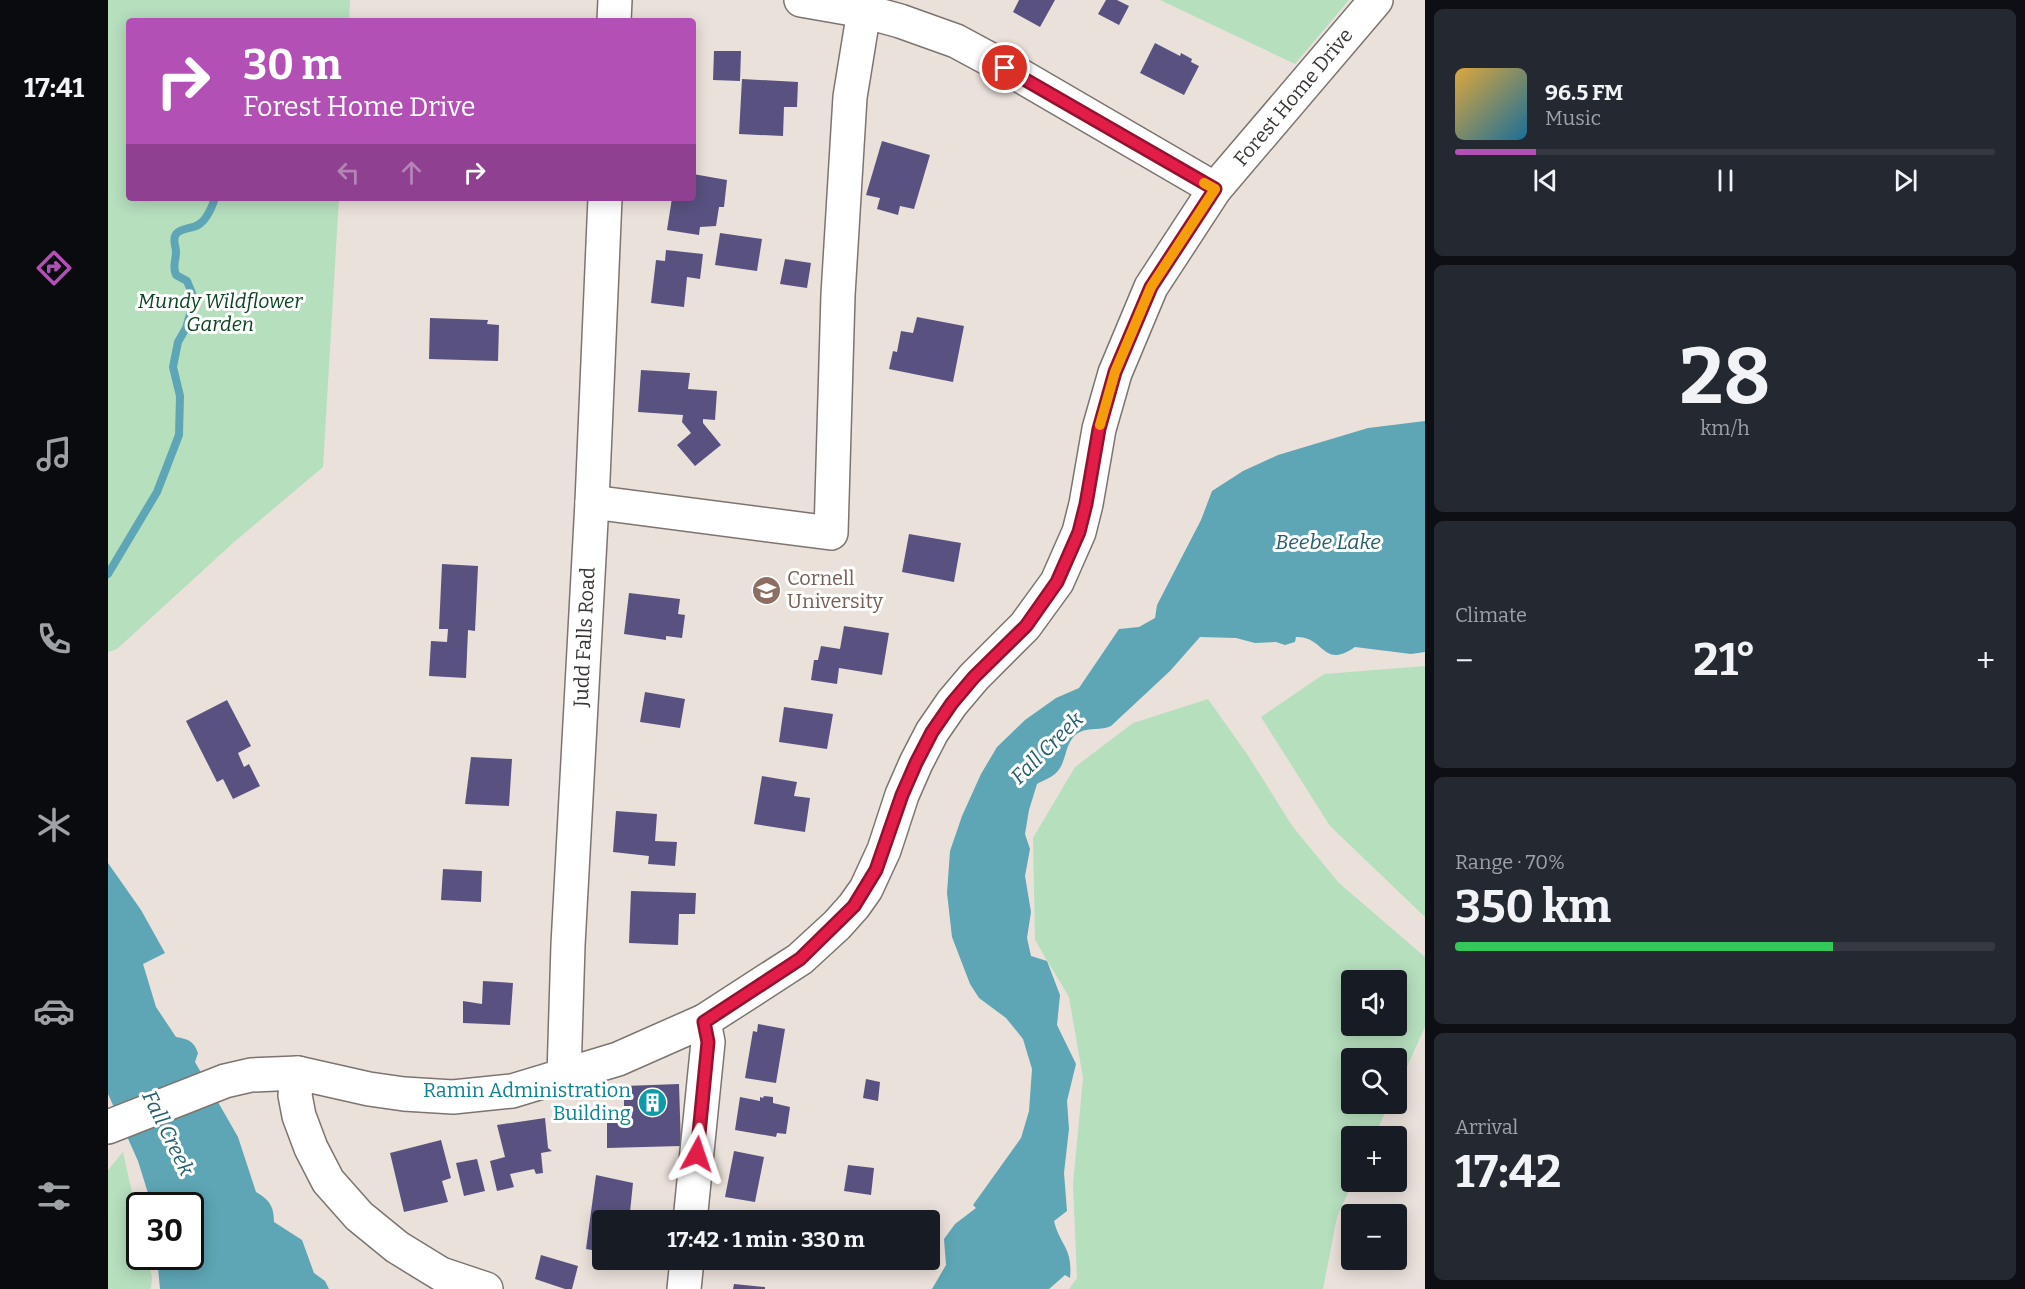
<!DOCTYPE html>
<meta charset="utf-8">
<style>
:root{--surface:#171b24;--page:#242831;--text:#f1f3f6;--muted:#9ea1a6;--line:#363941;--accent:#b350b6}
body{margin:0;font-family:Bitter,serif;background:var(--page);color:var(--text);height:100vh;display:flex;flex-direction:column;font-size:22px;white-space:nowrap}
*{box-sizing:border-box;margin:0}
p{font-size:20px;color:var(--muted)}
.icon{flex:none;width:33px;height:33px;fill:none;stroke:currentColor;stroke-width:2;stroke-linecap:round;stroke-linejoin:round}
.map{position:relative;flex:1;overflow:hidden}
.drawer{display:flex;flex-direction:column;gap:9px;padding:9px;background:#0d0f14;width:600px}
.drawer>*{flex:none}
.guide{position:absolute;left:18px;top:18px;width:570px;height:183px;border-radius:6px;box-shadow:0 3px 15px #0003;background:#b350b6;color:#fff;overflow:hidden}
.buttons{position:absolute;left:1233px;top:970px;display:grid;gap:12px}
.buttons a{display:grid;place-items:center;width:66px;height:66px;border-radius:6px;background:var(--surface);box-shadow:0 3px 15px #0003;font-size:30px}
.speed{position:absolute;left:18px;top:1192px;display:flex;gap:12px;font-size:30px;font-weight:700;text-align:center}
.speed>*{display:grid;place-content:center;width:78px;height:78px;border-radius:50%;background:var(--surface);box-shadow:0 3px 15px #0003;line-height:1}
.speed .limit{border:3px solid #111;border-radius:9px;background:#fff;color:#111}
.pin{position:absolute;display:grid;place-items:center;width:51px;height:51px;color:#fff;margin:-26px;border:3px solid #fff;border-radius:50%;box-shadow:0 2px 6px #0007}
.me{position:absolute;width:66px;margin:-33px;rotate:5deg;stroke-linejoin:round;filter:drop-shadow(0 0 4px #0008)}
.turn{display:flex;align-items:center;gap:21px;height:126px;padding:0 18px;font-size:27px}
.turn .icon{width:78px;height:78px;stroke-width:2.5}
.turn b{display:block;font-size:42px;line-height:51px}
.lanes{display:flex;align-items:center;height:57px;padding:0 18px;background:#0003;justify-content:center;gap:30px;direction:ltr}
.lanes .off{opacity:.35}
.big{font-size:45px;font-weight:700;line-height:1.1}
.drawer .card{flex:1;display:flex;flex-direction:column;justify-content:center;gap:9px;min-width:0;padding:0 21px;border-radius:9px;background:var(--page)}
.drawer .dial{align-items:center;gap:0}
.dial b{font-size:78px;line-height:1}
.song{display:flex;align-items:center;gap:18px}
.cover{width:72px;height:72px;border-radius:9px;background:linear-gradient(135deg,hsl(40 70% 55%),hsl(200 70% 35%))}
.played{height:6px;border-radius:3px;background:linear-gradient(90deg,var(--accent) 15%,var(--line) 15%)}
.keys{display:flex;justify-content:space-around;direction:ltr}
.heat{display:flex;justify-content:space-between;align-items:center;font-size:33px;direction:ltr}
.charge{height:9px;border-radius:4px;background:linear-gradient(90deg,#34c759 70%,var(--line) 0)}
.trip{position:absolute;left:484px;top:1210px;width:348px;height:60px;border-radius:6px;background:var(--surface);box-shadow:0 3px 15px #0003;font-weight:700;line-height:60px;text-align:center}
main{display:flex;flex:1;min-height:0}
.tabs{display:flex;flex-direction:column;width:108px;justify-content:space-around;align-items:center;background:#090b0e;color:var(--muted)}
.tabs .icon{width:42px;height:42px}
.tabs .current{color:var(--accent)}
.tabs b{font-size:27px;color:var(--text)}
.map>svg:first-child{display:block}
</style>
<main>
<nav class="tabs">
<b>17:41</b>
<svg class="icon current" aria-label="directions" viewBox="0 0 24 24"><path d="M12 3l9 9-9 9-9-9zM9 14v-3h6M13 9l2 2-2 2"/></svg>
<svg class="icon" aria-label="music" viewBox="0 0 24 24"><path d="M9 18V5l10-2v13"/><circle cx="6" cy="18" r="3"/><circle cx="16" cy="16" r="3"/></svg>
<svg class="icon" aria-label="phone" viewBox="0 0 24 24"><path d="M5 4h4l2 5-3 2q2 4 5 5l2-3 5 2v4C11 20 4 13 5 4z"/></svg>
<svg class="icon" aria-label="climate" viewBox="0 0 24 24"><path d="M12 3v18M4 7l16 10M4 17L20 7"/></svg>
<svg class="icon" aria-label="car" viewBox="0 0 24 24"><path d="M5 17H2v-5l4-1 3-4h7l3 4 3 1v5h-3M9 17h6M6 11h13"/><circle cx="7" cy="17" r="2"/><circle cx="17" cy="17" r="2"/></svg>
<svg class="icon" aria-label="filters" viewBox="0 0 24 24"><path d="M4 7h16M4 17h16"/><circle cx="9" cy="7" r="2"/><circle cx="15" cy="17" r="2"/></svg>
</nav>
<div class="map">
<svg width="1317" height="1289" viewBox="0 0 1317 1289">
<rect width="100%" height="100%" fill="#ebe1db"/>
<path fill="#b6dfbe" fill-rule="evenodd" d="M0 0H242L241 21H21V198H231L215 467 125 543 9 649 0 652Z
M1052 0H1241L1187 64Z
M1317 666V917L1222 826 1153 717 1216 674Z
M1100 699 1141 757 1185 827 1231 883 1317 957V1027L1289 1089 1288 1059H1244V1104H1281L1266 1137H1244V1182H1245L1229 1217 1215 1289H961L969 1278 965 1184 975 1078 961 997 927 940 925 838 967 767 1025 723ZM1244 981H1288V1026H1244Z
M15 1152 31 1224 32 1257H39L44 1277 43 1289H0V1170Z"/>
<path fill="#5ea6b5" d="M1317 421V652L1303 654 1247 647C1214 670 1217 636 1188 637L1187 642 1177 645 1168 642 1147 643 1128 638 1092 637 1062 671 1003 726C993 731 982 727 972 732 956 740 960 760 949 772 945 777 934 781 929 784L921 810 917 834 922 849 917 876 923 912 919 938 923 956 939 961 952 995 949 1025 968 1064 959 1101 961 1129 956 1173 959 1211 946 1221C952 1246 965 1247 962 1278L957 1275 941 1289H824L838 1265 836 1239 847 1224 868 1208 865 1205 913 1138 921 1111 924 1069 915 1039 898 1018 871 998 862 984 844 937 839 893 842 851 854 816 873 774 889 747 917 720 948 698 971 688 1011 629 1031 627 1047 618 1049 605 1093 520 1104 491 1135 471 1170 455 1260 428Z
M0 863 33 910 57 953 35 964 48 1007 68 1037C80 1039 86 1041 90 1053L87 1062 130 1137 148 1192C162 1200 166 1207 166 1222L194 1240 206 1273 217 1281 221 1289H52L49 1257H82V1206H44L30 1161 0 1094Z"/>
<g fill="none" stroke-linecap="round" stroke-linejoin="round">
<path stroke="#5ea6b5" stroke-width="8" d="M0 574 49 492 71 435 72 396 65 367 70 342 78 328 84 307V293L79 281 68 275C64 266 68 261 68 252 68 246 64 240 68 234 73 228 83 229 90 225 99 220 104 207 107 198"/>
</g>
<path fill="#595281" d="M911 0H947L932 27 905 12Z
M998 0H1009L1021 6 1011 25 990 14Z
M1047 43 1072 56 1073 53 1084 59 1083 62 1091 66 1076 95 1032 73Z
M606 51H633L632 81 605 80Z
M634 79 690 82 689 107H676L675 136 631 134Z
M774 141 822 155 806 209 792 206 790 215 769 209 772 198 758 195Z
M585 174 619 180 616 207H611L608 226 592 227 591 235 559 230 564 198H585Z
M325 198H360V200H325Z
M612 233 654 239 649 271 607 265Z
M558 250 595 254 592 279 579 277 576 307 543 303 548 260 557 261Z
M677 259 703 263 699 288 672 284Z
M809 317 856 326 845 382 781 369 785 351 789 352 793 331 805 333Z
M322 318 380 320 379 324 391 325 390 361 321 359Z
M533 370 582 373 580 389 609 391 607 420 595 419V423L613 445 587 466 569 445 583 433 574 422 575 415 530 412Z
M801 534 853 543 846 582 794 572Z
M334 564 370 566 367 631 360 630 358 678 321 676 323 641 339 642 340 629H331Z
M521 593 572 599 570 614 577 615 574 638 558 636V640L516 634Z
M736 626 781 633 774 675 731 668 729 684 703 680 706 660H710L713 646 732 649Z
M537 692 577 699 572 728 532 722Z
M119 700 143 746 130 753 136 767 141 764 152 786 125 799 115 779 109 782 78 721Z
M676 707 725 714 719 749 671 742Z
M363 757 404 759 401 806 357 804Z
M654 776 689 782 686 796 702 798 697 832 646 824Z
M508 811 549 814 547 841 569 842 567 866 540 864 541 856 505 852Z
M335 869 374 871 373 902 333 900Z
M523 891 588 893 587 914H571L570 945 521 943Z
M375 981 405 983 402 1025 355 1023V1001L374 1004Z
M650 1024 677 1029 668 1083 637 1078 645 1031 649 1032Z
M758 1079 772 1082 770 1101 755 1098Z
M571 1084 573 1146 499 1148V1117H516V1086Z
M656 1096 665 1097V1103L682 1107 678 1134 669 1133 668 1137 627 1130 632 1097 652 1101V1097L655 1098Z
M437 1118 440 1148 444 1151 433 1153 435 1173 428 1174 426 1169 402 1174 406 1187 389 1191 382 1161 397 1157 389 1125Z
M333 1140 343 1178 334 1181 340 1202 296 1212 282 1153Z
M626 1151 656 1157 647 1202 617 1197Z
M369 1159 377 1191 356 1196 348 1163Z
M740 1165 766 1168 763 1195 736 1191Z
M488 1175 525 1183 522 1212 537 1213 535 1221H495V1252L478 1249Z
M433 1255 470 1266 464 1289H457L427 1279Z
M626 1284 657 1287V1289H625Z"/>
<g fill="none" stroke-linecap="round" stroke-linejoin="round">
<defs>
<path id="street" d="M693 0 756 11 792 21 848 41 913 76 1107 189
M484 502 723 533 730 295 742 97 756 11
M190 1073 187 1095 191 1116 203 1148 220 1181 251 1216 289 1247 333 1274 378 1289
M582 1221 600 1042 596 1021
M576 1289 579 1260"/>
<path id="secondary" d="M506 21 507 0
M456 1075 460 945 484 502 497 198
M0 1127 117 1081 143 1075 190 1073 261 1089 296 1094 345 1097 404 1091 510 1059 596 1021 692 959 729 925 746 906 758 889 776 850 794 795 808 763 824 732 844 703 866 677 917 626 949 582 971 532 978 504 991 429 1007 373 1043 287 1107 189 1268 0"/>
</defs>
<use href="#street" stroke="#7d746f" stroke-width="36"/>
<use href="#secondary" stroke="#7d746f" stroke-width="36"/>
<use href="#street" stroke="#fff" stroke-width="33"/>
<use href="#secondary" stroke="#fff" stroke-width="33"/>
</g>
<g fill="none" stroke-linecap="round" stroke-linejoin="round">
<defs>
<path id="route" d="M589 1154 600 1042 596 1022 692 959 746 906 768 870 794 795 808 763 824 732 844 703 866 677 918 626 949 582 971 532 978 504 991 429 1007 372 1043 287 1107 189 897 68"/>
</defs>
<use href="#route" stroke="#92132f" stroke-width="15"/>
<use href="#route" stroke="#e11d48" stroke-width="10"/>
<path stroke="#f59e0b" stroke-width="10" d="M992 425 1007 372 1043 287 1107 189 1096 183"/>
</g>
<defs>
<symbol id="university-disc" viewBox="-11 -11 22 22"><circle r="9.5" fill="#8d6e63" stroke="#fff"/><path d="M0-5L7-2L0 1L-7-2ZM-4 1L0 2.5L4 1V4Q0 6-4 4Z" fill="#fff"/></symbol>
<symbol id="building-disc" viewBox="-11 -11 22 22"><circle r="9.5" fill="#0f9aa8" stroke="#fff"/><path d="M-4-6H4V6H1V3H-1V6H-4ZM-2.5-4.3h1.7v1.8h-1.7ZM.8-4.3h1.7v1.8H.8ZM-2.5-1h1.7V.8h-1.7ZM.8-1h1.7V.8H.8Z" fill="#fff"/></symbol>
</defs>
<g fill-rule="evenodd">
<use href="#university-disc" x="642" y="574" width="33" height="33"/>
<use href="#building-disc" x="528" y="1086" width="33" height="33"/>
</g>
<g text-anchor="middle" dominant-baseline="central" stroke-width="6" stroke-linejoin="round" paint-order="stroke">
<g font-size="20" fill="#393533" stroke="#fff">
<text transform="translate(1185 97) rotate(-50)">Forest Home Drive</text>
<text transform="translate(476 637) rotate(-87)">Judd Falls Road</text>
</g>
<g font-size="20" font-style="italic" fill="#0a4420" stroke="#fff">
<text x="112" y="301">Mundy Wildflower<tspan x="112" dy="23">Garden</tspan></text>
</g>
<g font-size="20" fill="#785e54" stroke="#fff" text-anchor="start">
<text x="679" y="578">Cornell<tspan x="679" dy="23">University</tspan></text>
</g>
<g font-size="20" fill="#0d838f" stroke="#fff" text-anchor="end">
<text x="523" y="1090">Ramin Administration<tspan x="523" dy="23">Building</tspan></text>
</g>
<g font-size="21" font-style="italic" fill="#235f6a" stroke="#fff">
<text x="1220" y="542">Beebe Lake</text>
<text transform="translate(939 748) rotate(-45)">Fall Creek</text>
<text transform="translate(60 1133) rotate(64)">Fall Creek</text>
</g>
</g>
</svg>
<div class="buttons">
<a><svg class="icon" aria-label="sound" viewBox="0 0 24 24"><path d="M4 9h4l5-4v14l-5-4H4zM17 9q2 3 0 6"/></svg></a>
<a><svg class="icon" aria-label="search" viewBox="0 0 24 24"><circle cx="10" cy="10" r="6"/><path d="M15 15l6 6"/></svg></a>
<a>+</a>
<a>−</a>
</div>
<div class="speed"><div class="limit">30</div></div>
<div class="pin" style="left:897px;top:68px;background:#d93025"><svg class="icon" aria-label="arrive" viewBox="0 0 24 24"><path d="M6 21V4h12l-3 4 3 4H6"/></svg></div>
<svg class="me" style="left:589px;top:1154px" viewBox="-20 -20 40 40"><path d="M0-17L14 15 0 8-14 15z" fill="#e11d48" stroke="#fff" stroke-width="4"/></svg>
<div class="trip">17:42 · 1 min · 330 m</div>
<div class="guide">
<div class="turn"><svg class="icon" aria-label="right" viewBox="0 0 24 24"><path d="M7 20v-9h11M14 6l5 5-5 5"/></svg><div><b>30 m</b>Forest Home Drive</div></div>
<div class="lanes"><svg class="icon off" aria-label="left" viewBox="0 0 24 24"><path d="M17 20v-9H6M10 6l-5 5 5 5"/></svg><svg class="icon off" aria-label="ahead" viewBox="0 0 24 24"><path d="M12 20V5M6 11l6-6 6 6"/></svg><svg class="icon" aria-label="right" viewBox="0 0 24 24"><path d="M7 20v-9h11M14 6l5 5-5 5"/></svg></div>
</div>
</div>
<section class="drawer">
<div class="card">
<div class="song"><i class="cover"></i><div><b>96.5 FM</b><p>Music</p></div></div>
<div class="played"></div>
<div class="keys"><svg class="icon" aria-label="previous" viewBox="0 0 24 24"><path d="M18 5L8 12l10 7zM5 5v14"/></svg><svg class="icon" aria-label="pause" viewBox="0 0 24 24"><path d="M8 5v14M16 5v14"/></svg><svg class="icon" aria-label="next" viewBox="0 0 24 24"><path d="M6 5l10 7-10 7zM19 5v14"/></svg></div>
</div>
<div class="card dial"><b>28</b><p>km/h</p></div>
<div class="card"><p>Climate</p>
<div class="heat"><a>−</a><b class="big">21°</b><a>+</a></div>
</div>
<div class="card"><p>Range · 70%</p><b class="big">350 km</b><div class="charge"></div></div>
<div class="card"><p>Arrival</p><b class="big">17:42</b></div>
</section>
</main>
